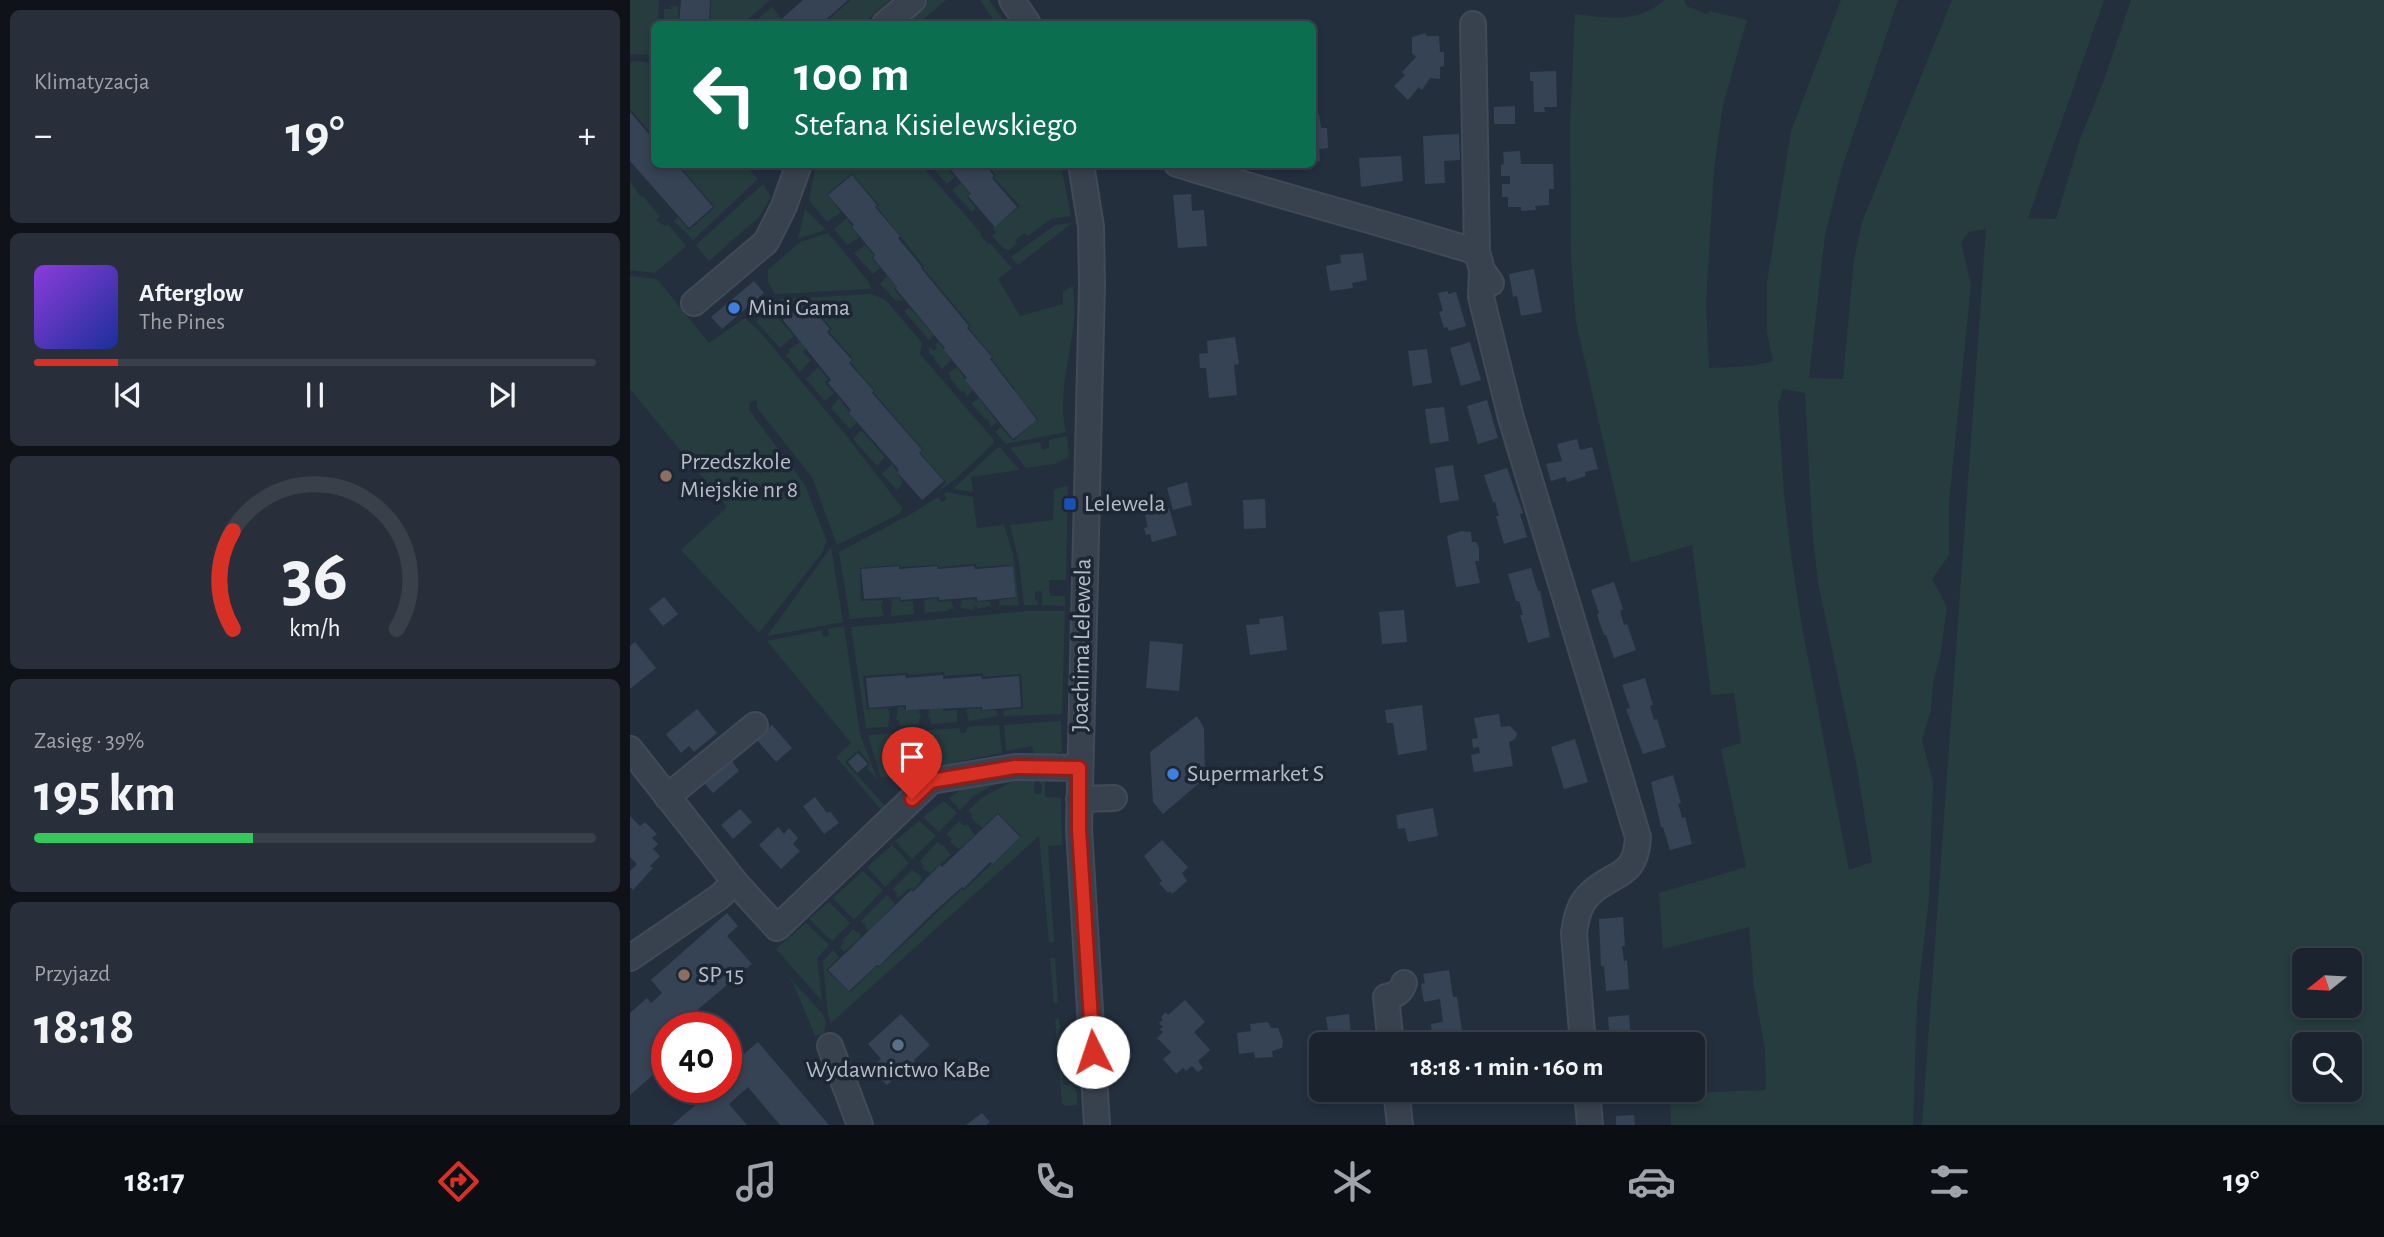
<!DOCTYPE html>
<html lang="pl">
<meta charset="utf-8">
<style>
:root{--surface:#1b232e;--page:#282f3a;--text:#f1f3f6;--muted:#a0a4aa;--line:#39404a;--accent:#d93025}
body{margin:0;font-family:"Alegreya Sans",sans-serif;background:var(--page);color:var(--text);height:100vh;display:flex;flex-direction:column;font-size:26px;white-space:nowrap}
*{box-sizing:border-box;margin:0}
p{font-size:23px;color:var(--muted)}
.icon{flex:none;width:38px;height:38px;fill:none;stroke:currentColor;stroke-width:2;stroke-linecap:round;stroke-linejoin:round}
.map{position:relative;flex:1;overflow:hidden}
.details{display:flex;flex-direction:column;gap:10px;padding:10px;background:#0f1319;width:630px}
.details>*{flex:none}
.banner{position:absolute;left:21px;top:21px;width:665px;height:147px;border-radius:10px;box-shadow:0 4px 10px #0003,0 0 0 2px var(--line);background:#0b6e4f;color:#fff;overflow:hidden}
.needle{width:46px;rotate:252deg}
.controls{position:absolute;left:1662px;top:948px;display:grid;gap:14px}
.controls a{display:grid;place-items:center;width:70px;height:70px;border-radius:10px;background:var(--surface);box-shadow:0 4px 10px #0003,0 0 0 2px var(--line);font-size:35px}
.speed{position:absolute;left:21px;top:1012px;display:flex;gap:14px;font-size:35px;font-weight:700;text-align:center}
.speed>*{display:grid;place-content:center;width:91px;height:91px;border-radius:50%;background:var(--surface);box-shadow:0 4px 10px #0003,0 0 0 2px var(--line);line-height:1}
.speed .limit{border:10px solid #d22;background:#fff;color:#111}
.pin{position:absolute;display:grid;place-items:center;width:60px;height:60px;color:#fff;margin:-72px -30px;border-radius:50% 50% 50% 0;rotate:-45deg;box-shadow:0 0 7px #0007}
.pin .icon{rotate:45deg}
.me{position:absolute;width:77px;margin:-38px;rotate:356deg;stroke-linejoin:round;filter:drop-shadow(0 0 5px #0008)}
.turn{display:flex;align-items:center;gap:24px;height:147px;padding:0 28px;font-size:32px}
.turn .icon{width:91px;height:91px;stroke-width:2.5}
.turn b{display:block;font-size:49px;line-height:60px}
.big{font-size:52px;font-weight:700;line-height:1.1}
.details .widget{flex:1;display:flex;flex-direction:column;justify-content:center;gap:10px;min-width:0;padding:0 24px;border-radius:10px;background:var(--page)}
.details .dial{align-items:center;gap:0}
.dial svg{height:182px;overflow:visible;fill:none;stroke:var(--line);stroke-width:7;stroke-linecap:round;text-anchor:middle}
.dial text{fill:var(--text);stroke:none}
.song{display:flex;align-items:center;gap:21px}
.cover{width:84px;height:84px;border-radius:10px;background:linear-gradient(135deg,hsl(270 70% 55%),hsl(230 70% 35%))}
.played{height:7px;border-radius:4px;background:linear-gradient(90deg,var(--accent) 15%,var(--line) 15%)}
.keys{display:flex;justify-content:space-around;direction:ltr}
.heat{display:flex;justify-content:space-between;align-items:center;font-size:38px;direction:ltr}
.charge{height:10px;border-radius:5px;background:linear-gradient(90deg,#34c759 39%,var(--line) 0)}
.trip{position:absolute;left:679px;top:1032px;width:396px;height:70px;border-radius:10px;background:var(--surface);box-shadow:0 4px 10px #0003,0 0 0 2px var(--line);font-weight:700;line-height:70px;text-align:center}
.dock{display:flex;height:112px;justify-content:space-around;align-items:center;background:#0b0e12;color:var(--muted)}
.dock .icon{width:49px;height:49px}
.dock .current{color:var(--accent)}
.dock b{font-size:32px;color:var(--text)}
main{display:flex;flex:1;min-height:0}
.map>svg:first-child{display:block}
</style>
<main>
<section class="details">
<div class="widget"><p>Klimatyzacja</p>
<div class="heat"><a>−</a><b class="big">19°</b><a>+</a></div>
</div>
<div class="widget">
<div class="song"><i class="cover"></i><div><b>Afterglow</b><p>The Pines</p></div></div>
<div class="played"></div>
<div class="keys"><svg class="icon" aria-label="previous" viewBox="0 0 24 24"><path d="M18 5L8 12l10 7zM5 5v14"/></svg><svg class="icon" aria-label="pause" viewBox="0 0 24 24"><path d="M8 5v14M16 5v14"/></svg><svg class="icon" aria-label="next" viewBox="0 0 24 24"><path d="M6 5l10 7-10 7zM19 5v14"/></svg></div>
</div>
<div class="widget dial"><svg viewBox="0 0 100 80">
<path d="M14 69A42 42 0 1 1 86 69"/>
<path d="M14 69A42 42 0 0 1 14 26" stroke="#d93025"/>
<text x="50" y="56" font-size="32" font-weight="700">36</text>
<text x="50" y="72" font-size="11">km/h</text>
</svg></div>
<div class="widget"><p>Zasięg · 39%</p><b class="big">195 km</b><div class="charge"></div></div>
<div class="widget"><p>Przyjazd</p><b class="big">18:18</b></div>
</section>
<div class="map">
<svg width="1754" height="1125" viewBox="0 0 1754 1125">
<rect width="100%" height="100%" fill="#242f3e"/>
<path fill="#263c3f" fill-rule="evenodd" d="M0 0H29L28 24H24V55L0 54Z
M81 0H140L113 24H80Z
M221 0H260L233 24H193Z
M299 0H316L288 24H271Z
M350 0H359L376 24H366Z
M1034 0H1054L1056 6 1077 14 1080 11 1117 20 1093 105 1084 169 1076 304 1079 368 1123 366 1143 361 1137 333V282L1161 131 1211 0H1268L1211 171 1195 235 1179 378 1213 379 1224 259 1232 222 1322 0H1474L1398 218 1426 219 1450 139 1474 80 1501 0H1754V1125H1292L1356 229 1339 232 1331 242 1341 285 1319 503V555L1302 579 1317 607 1310 657 1303 683 1301 710 1292 740 1303 782 1299 898 1287 1003 1283 1125H1041L1040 1094 1136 1090 1135 1050 1124 987 1119 927 1033 949 1029 893 1116 867 1091 749 1111 743 1104 693 1081 695 1062 545 1001 563 946 322 941 259 940 125 945 14C977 18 1009 24 1034 0ZM1153 389 1175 393 1182 527 1188 583 1227 768 1242 862 1219 870 1172 627 1162 561 1154 494 1148 404ZM1675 961H1720V1006H1675ZM1675 1045H1720V1090H1675Z
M41 6H48V24H34V9H41Z
M142 7 151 18 143 24H122Z
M4 61 24 63V137L0 109V63Z
M48 165H115L128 179 63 240 44 221 48 217 59 230 85 207Z
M186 165H291L351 233 350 235 358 244 360 243 382 268 368 279 390 316 433 304V291L443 286C444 297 445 308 444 319 441 356 427 395 436 432L376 444 365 432 371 427 383 441 408 419 384 391 385 389 362 360 363 357 339 328 341 326 293 268 294 266 247 207 249 205 222 174 197 194 211 212 197 222 179 200Z
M300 165H316L315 166 325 177 317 184Z
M357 165H431L441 216 421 219 398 236 395 233 385 240 387 244 379 250 374 249 362 236 366 233 363 228 390 206 364 178 366 175Z
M0 181 11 197 13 196 30 216 26 220 35 226 38 224 56 246 25 273 0 270Z
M331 183 340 194 337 197 346 208 342 212 322 190Z
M133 184 141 197 129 217 79 261 66 245Z
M175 209 196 230 168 239Z
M217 218 229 238 217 245 204 229Z
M442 223 388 265 381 257 425 225Z
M198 233 238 281 241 289 145 294 138 282V270L170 242Z
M235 245 244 255 242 258 250 268 243 274 224 253Z
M0 276 27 279 79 343 115 318 131 333 212 430 273 509 269 514 207 545 182 477 127 408V400L120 402 119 410 175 485 197 541 192 553 129 633 51 550 97 507 0 389Z
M257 276 267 287 264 289 273 301 265 300 250 284Z
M241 294 256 300 292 343 290 354 363 439 364 442 359 448 322 482 307 492 316 482 290 453 293 450 244 393 245 391 221 363 223 359 199 332 202 329 174 298 149 319 164 336 150 348 126 321 151 299Z
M279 307 304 335 299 340 274 311Z
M170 342 176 348 173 352 181 360 170 372 156 355 160 352 158 350Z
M309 342 321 360 312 369 304 359 305 357 299 353V347L304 351 307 348 305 345Z
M188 367 198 379 195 382 204 393 195 401 176 379Z
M327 367 343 390 336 397V394L333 390 331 392 320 378 321 376 318 373Z
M209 398 227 423 220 429 201 408Z
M349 398 367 422 361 427 358 419 356 420 341 403Z
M231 430 255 457 247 466 223 439Z
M437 436 439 457 424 464 396 468 380 448 410 442 412 450 419 448V440Z
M367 448H371L389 470 341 477 343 492 323 489Z
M262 464 273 482 267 490 252 474Z
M434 486 438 487 436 580H419L420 596H435V606L412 605V591L405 592V600H407L408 605H394L389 562 380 525 423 520 424 490Z
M317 492 343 497 347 528 374 525 383 554 389 606 371 605 369 608 370 600 386 598 383 565 346 567V564L309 567 308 565 270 567V565L230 568 231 601 253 600 251 606 254 616 220 619 209 552 281 514 308 497 312 502 317 499 314 494Z
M201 547 213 622 137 636Z
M269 598 270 602 283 601 284 614 261 616 262 602 259 599Z
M307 598 308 602 321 601 324 609H318V611L295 613 294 600Z
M345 599 346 602 359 601 362 608 359 606 347 609V606L343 607V610L330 608 332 600Z
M398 611H435L432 714 373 716 374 710 393 708 391 674 353 677V673L315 676 314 672 279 675 277 673 233 676 237 709 258 708 260 715 258 727 236 728 221 627Z
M214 626 230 734 247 779 237 768 240 764 229 750 215 762 256 807 253 812 206 757 221 743 137 641 192 630 193 637 199 636 198 629Z
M268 707H274L275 710 289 709 291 718 289 719V724L270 726 269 720H266Z
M313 708V711L327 710V722L301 724V718H298L299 709Z
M350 708 351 711 366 710 368 716 339 721 336 709Z
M431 721 432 751 413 761H405L402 746 376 751 374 725Z
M369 725 372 753 301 767 298 730 330 728V733H336L337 727Z
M293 731 296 768 251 778 238 735Z
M382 775 345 795 330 810 319 798 347 779Z
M387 779H405L404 794H411L412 784 409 783 410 779 415 780V797L431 798 432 845 418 846 424 942H419L409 836 201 1023 198 1015 193 961 203 950 209 957 196 970 220 992 247 966 249 967 332 889 334 890 361 864 363 865 391 836 368 813 352 828 341 818 343 816 338 811 351 798Z
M314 801 327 813 309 832 293 817Z
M289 821 306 836 282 859 265 841Z
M329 821 334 826 337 824 345 835 329 849 320 842 322 839 316 834Z
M307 842 312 846 313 845 321 855 300 873 292 868 294 866 290 861Z
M262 845 279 863 255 887 237 867Z
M282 870 290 875 292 879 283 890 280 888 268 898 266 895 267 893 263 889Z
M233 871 253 890 224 920 203 898Z
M257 895 265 904 239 930 235 929 236 926 231 921Z
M199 902 220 923 202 941 179 919Z
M176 923 199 945 187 958 192 1001 146 949Z
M223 929 227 933 229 932 231 937 214 952 210 947 214 943 212 941Z
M420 958H425L428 1003H424Z
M154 972 193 1014 196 1022 194 1033 185 1036 163 983Z
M429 1018 433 1085H442L447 1092V1105L435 1106 432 1103 425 1019Z"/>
<path fill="#364354" d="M51 0H80L79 24H49Z
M173 0H218L191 24H146Z
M796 33V36H809L810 52H814V66L810 67V79L800 78 792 90 789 87 778 100 764 86 775 75 772 72 786 57 782 53V37Z
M926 71 927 107H914L915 112H904L903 81H900V72Z
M885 106V124H864V107Z
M682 111 689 114 691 128H697L698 148 689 149 690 161H682Z
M0 112 24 140V164H46L83 207 59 228 0 161Z
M829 134 830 160 814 161 815 183 795 184 793 136Z
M890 151 891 164H923L924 189H919V205L905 206 906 210 891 211V207H878V197H872V184H880V176H871V165L874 164 873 152Z
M771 156 773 181 731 187 729 158Z
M316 164H355L364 176 362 178 387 207 365 227 338 196 341 194Z
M222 175 247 205 245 207 270 236 268 238 292 267 291 268 339 326 337 328 362 357 360 359 407 420 383 439 335 380 337 378 313 349 315 348 266 289 267 287 243 258 245 255 222 227 224 225 198 195Z
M561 194 562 211 574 210 577 246 548 248 543 195Z
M733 253 737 280 722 283 723 288 700 291 696 266 711 263 710 255Z
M904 269 912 312 891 316 887 296 883 297 879 274Z
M124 281 134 293 92 329 81 317Z
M818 291V294L826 292 836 326 819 331 817 327 814 328 809 312 813 311 808 293Z
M175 300 200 329 197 332 222 360 219 363 244 391 242 393 292 450 289 453 314 481 292 500 267 472 269 470 219 413 221 410 198 383 201 380 153 320Z
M605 337 609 364 604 365 607 395 579 398 576 368H570L569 354 578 353 577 341Z
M840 342 851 380 831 386 820 348Z
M797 349 802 383 783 386 778 351Z
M857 400 868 438 848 444 837 406Z
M814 407 819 441 800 444 795 409Z
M947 439 950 450 962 447 968 469 955 472 956 476 937 482 936 477 921 481 916 464 932 461 927 444Z
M823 465 829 500 810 503 805 468Z
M877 468 893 513 890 514 897 537 874 544 866 516H869L865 502H863L854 475Z
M557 482 562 505 543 510 537 488Z
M635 499 636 528 614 529 613 500Z
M539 508 547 535 522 542 520 534 516 535 514 528 518 527 515 515Z
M831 531 841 532 842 542H846L849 547V561H845L850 583 826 587 817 536Z
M269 566V569L307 566 308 569 344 566 345 569 383 566 386 597 347 601V597L309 600V597L271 600 270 597 234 599 231 569Z
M901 568 908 591H910L920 637 898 643 890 615H893L889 601H886L878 574Z
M984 582 993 609 990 611 994 625 997 624 1006 650 984 658 976 635H974L970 624 967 614 969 613 961 590Z
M34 597 48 614 33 626 19 609Z
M774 610 777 642 752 644 749 612Z
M653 616 657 650 620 655 616 625 630 624 629 619Z
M520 641 553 644 549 691 516 688Z
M5 642 26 668 0 689V646Z
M275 675 276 678 313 675V679L351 676 352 679 389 676 391 707 352 710V707L276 710V705L239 708 236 678Z
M1015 678 1023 705 1020 706 1024 720 1027 719 1036 747 1013 754 996 709 1000 708 992 685Z
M792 705 797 750 768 755 763 723H757L755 710Z
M67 709 87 733 64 752 59 746 51 753 36 734Z
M869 714 871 727 880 726 887 733 885 739 879 742 883 766 844 772 841 755 850 753 849 747 843 748 842 739 848 738 844 718Z
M567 716 574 728 575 778 533 814 523 802 520 752Z
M142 725 162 748 146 762 126 739Z
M945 739 958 782 934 789 921 747Z
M228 753 238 764 227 773 218 762Z
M90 757 97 766 102 761 109 771 83 793 68 776Z
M1043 775 1051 803 1048 804 1050 810 1052 818 1055 817 1062 844 1040 850 1033 827H1031L1021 782Z
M185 797 197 813 200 811 209 823 194 834 173 806Z
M803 808 808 836 778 842 775 828 768 829 766 815Z
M110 809 122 822 103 839 91 825Z
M368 814 390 837 363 864 360 862 334 888 332 887 303 913 249 966 247 965 219 991 198 970 281 890 283 892 310 865 312 867Z
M0 816 10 826 15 822 27 834 22 838 28 844 23 849 30 856 20 866 23 868 3 890 0 887V871L7 864 0 857Z
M148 827 154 834 159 828 168 838 163 844 170 851 151 869 129 845Z
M532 840 558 867 552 873 557 881 542 894 540 891 538 893 529 883 532 881 514 856Z
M97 913 108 926 97 936 122 964 59 1017 68 1027H37V1063L0 1095V1013L17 998 21 1003 32 993 21 980Z
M993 917 995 946H992L994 961 997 960 999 989 976 991 974 966H971L969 919Z
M819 970 823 997H827L834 1044 799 1045 798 1036 802 1035 801 1024 813 1022 810 999 794 1002 791 984 795 983 793 974Z
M555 1000 575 1022 564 1032 580 1050 568 1061 573 1068 568 1072 562 1066 556 1071 553 1068 546 1074 533 1059 541 1052 527 1038 533 1032 530 1029 533 1027 529 1023 533 1020 531 1017 536 1012 538 1015Z
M271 1014 300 1045 284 1060 285 1062 257 1085 251 1079 246 1078V1073L241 1067 251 1059 238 1044Z
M719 1014 722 1045H700L696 1017Z
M999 1015 1001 1043 975 1045V1041H980L978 1017Z
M638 1022 641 1028H648L653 1041 652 1048 642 1051 643 1057 625 1058 624 1052 609 1054 607 1033 621 1031 620 1024Z
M128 1042 199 1125H150L118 1087 99 1104 117 1125H42L81 1092 76 1087H96V1060L101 1065Z
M800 1090H853L854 1096 816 1101 815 1094 801 1096Z
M352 1113 360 1122 356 1125H336Z
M1004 1115 1005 1125H986V1116Z"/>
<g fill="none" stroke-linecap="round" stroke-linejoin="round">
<defs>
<path id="minor" d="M382 0 398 24
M255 24 283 0
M843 24 847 252 852 270 861 283
M451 164 461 227 462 285 449 829 467 1125
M547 164C646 195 747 221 847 252
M852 270 851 297 881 418 1008 837C1006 878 985 871 961 893 949 903 946 919 944 933L953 1045
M64 303 136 242 154 206 169 164
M0 749 105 882 147 928 301 781 385 767 449 768
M37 797 125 725
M449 799 484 798
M0 958 89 897 105 882
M761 1045 756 997C765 995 771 993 774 983
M200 1046 230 1125
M766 1090 770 1125
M957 1090 960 1125"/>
</defs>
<use href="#minor" stroke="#414a57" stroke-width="28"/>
<use href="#minor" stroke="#38414e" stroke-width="24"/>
</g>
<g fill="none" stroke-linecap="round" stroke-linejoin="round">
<defs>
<path id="route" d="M282 799 301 781 385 767 449 768V829L463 1052"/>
</defs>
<use href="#route" stroke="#8d1f18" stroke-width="18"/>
<use href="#route" stroke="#d93025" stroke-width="12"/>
</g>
<g fill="#3f7fe0" stroke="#1d2633" stroke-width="2.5">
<circle cx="104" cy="308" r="7"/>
<circle cx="543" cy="774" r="7"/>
</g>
<g fill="#8d6e63" stroke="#1d2633" stroke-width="2.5">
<circle cx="36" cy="476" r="7"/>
<circle cx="54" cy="975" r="7"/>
</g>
<rect fill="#1a4fb4" stroke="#1d2633" stroke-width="2.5" x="433" y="497" width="14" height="14" rx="3.5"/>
<circle fill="#5c6f8a" stroke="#1d2633" stroke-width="2.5" cx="268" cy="1045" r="7"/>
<g text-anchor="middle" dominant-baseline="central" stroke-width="7" stroke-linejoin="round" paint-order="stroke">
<g font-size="24" fill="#b4bcc9" stroke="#1d2633" text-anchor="start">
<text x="118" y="308">Mini Gama</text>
<text x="50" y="462">Przedszkole<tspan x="50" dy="28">Miejskie nr 8</tspan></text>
<text x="454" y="504">Lelewela</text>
<text x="557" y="774">Supermarket S</text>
<text x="68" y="975">SP 15</text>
<text x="268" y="1070" text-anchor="middle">Wydawnictwo KaBe</text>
</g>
<g font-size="24" fill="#b4bcc9" stroke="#1d2633">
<text transform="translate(452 645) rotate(-89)">Joachima Lelewela</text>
</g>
</g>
</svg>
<div class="controls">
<a><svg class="needle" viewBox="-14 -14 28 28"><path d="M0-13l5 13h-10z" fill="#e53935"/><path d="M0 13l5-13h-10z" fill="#a0a4aa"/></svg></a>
<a><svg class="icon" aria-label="search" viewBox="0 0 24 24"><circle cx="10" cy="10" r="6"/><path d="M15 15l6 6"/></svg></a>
</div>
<div class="speed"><div class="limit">40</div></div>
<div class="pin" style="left:282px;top:799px;background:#d93025"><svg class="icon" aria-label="arrive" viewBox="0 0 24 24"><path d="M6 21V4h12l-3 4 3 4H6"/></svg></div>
<svg class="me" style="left:463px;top:1052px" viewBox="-20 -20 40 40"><circle r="19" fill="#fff"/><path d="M0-13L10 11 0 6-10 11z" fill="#d93025"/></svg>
<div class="trip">18:18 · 1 min · 160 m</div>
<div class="banner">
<div class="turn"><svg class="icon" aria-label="left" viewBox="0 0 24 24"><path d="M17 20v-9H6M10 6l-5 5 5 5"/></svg><div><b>100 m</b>Stefana Kisielewskiego</div></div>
</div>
</div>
</main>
<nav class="dock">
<b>18:17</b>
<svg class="icon current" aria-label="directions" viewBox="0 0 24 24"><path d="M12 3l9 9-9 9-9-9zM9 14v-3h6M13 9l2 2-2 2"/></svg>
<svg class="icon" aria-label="music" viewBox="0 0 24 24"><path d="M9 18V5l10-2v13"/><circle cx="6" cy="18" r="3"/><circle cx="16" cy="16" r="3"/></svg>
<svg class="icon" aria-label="phone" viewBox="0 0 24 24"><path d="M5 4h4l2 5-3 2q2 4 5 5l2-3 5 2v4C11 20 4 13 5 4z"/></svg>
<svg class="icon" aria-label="climate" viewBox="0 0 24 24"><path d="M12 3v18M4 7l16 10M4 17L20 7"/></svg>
<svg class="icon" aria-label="car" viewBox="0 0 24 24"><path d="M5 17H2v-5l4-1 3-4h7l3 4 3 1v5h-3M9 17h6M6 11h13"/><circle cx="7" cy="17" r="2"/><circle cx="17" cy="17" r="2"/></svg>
<svg class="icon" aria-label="filters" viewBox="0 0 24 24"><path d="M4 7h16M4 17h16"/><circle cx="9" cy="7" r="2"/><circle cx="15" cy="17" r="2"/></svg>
<b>19°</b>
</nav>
